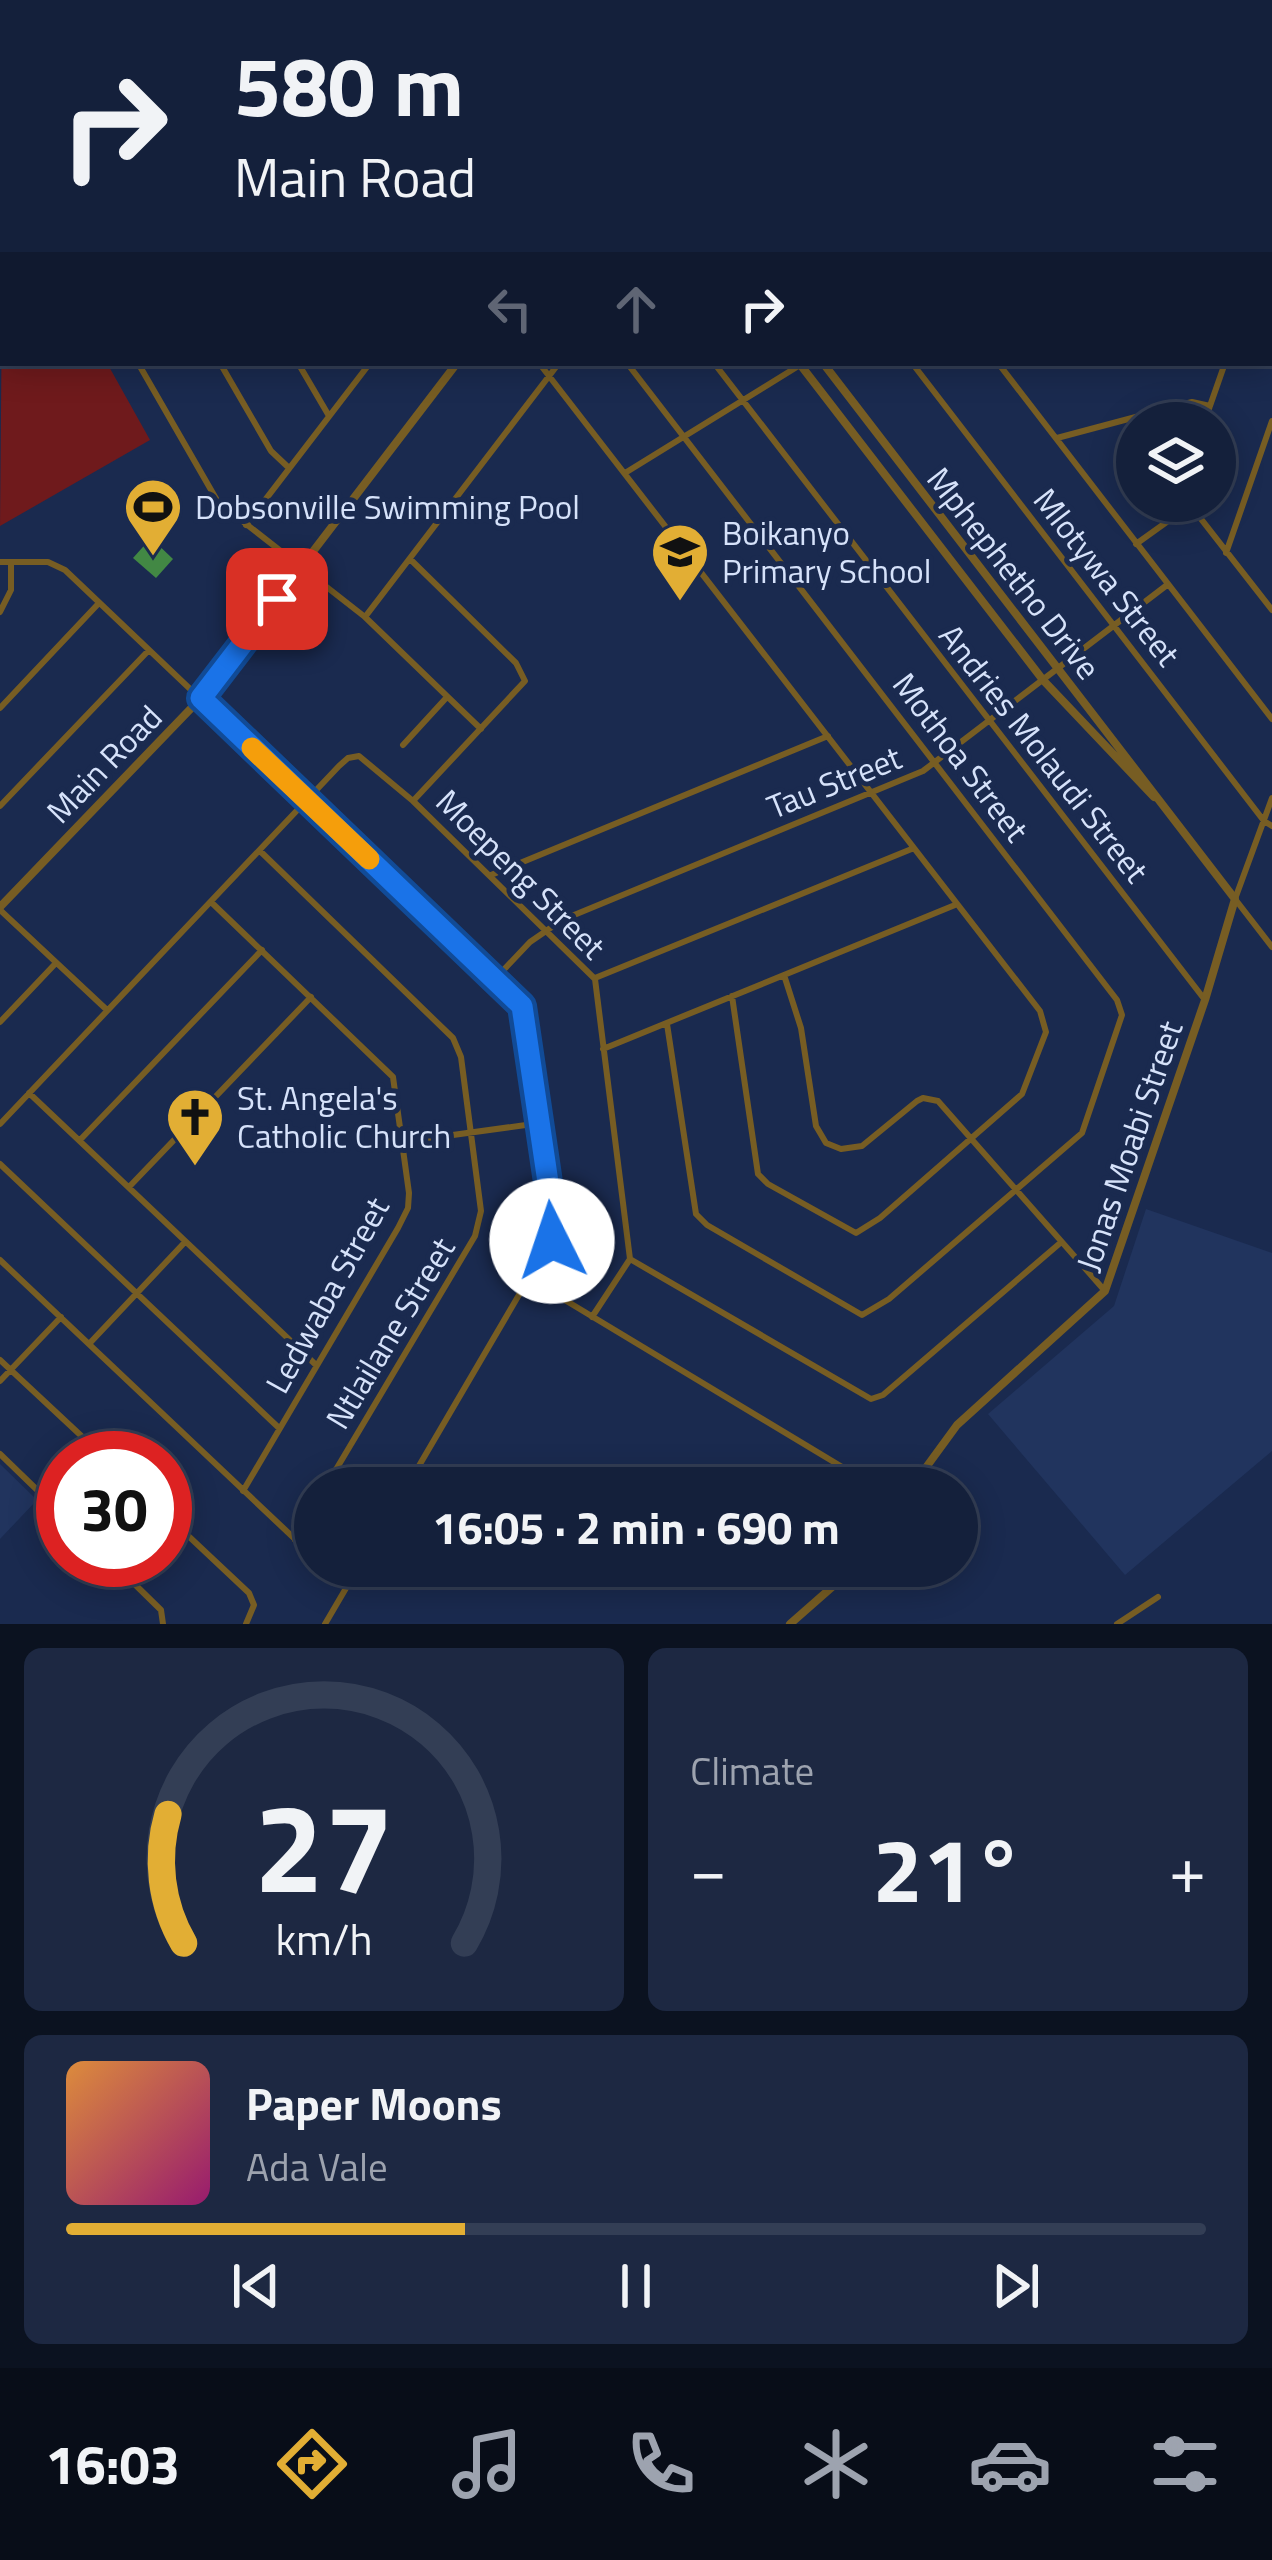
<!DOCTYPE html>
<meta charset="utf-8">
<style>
:root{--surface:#14203b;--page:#1d2842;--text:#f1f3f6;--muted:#9da3af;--line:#333e55;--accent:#e2ae34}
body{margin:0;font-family:"Titillium Web",sans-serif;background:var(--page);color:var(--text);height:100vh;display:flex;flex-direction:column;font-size:45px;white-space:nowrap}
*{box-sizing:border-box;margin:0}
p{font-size:39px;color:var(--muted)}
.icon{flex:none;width:66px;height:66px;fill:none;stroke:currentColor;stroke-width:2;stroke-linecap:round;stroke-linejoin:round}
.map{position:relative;height:1624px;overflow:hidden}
.panel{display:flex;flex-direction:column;gap:24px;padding:24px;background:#0b1220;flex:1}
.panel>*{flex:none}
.top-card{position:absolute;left:0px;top:0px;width:1272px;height:366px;box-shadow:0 6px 30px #0003,0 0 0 3px var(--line);background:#14203b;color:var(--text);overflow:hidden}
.tools{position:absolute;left:1116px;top:402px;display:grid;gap:24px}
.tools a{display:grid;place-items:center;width:120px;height:120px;border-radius:50%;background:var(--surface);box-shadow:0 6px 30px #0003,0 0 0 3px var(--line);font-size:60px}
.speed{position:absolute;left:36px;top:1431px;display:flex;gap:24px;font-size:60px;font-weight:700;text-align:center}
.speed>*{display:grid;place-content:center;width:156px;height:156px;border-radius:50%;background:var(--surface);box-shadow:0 6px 30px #0003,0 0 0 3px var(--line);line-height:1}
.speed .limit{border:18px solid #d22;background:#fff;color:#111}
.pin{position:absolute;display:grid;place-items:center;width:102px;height:102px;color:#fff;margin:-51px;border-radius:24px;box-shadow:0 6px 18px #0006}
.me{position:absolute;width:132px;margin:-66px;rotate:356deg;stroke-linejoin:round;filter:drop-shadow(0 0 9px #0008)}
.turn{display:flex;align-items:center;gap:42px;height:252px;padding:0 36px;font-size:54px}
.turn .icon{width:156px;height:156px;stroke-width:2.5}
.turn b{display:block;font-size:84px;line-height:102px}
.lanes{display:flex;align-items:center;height:114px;padding:0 36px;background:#0003;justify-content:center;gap:60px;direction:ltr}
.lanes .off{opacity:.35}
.big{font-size:90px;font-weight:700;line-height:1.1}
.panel .card{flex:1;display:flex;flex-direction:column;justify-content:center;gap:18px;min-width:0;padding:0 42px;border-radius:18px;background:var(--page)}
.panel .dial{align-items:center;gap:0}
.dial svg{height:312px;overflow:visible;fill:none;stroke:var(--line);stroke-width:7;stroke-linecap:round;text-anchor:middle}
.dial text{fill:var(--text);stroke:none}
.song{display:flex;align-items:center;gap:36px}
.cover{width:144px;height:144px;border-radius:18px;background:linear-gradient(135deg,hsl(30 70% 55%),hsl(320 70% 35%))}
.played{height:12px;border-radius:6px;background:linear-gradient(90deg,var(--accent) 35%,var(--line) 35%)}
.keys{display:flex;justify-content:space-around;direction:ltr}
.heat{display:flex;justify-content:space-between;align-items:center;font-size:66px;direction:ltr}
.panel .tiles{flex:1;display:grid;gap:24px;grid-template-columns:1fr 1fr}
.card:last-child{grid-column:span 2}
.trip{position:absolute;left:294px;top:1467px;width:684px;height:120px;border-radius:60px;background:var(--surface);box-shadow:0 6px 30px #0003,0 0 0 3px var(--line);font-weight:700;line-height:120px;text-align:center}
.tab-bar{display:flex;height:192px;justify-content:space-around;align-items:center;background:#080d18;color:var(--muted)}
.tab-bar .icon{width:84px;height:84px}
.tab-bar .on{color:var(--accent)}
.tab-bar b{font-size:54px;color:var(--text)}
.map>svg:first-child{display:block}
</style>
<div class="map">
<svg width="1272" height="1624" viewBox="0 0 1272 1624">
<rect width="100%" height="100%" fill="#1a2a4f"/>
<path fill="#21345e" d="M1146 1209 1272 1253V1451L1125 1575 988 1414 1114 1306Z
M0 1464 37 1500 0 1539Z"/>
<path fill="#6f1a1c" d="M3 185V363H107L150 440 0 526Z"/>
<path fill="#428844" d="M151 538 173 559 156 578 133 558Z"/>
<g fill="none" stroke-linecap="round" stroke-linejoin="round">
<path stroke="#775d23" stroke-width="6" d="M10 0 12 3
M433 0 435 3
M518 0 520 3
M542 0 544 3
M85 3 88 0
M389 3 392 0
M626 3 628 0
M799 3 801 0
M877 3 879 0
M954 3 956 0
M1033 3 1035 0
M1098 3 1099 0
M1151 3V0
M1203 3 1204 0
M1252 3V0
M0 121 3 126
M1269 274 1272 269
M138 363 218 502 365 617 481 729
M220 363 271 451 289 468
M298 363 329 416
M539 363 1040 1011 1046 1032 1022 1094 880 1218 856 1233 768 1184 758 1174 732 996
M627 363 1117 1000 1122 1015 1082 1133 889 1299 862 1315 707 1225 696 1214 667 1024
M714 363 1205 1000
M912 363 1264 821 1272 826
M998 363 1272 719
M1204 423 1225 363
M1057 438 1192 402 1210 406
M625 473 800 365
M1187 501 1272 610
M246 525 370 363
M1136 544 1189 506
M1226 553 1272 421
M410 559 516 663 525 681 413 801
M0 562H48L65 570 495 979 525 1012 554 1235 406 1488
M0 612 11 590V562
M365 617 559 363
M0 708 99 603
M403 745 447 697
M1272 798 1235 899 1272 947
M0 806 149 650
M260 851 453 1038 461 1057 481 1211 475 1236 325 1488
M491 875 828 736
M211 902 393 1077 409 1193 408 1208 398 1228 243 1491
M0 910 107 1010
M784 975 801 1028 816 1126 826 1143 841 1149 862 1146 917 1101 923 1098 938 1101 1105 1291
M595 978 914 848
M495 979 530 942 562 920 923 771 1167 585
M0 1022 55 964
M603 1049 955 905
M29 1093 316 1365
M0 1124 339 766 348 758 359 756 413 801 595 979 630 1259 592 1317
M80 1140 262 950
M402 1142 540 1123
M0 1164 279 1428
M129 1187 311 997
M630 1259 871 1399 883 1395 1059 1244
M0 1260 315 1558
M530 1279 877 1488
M89 1344 185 1242
M0 1360 105 1458
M0 1381 61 1317
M0 1454 63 1515
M165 1514 249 1593 254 1605 246 1624
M295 1540 315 1505
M110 1560 161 1610 163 1624
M323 1566 346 1587
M325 1624 359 1566
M1117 1624 1158 1597"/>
<path stroke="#775d23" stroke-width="8" d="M705 3 707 0
M1269 131 1272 126
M799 363 1043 680 1154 797
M823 363 1235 899 1205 1000 1105 1291 957 1425 911 1488
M0 907 201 698 457 363
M790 1624 856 1566"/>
</g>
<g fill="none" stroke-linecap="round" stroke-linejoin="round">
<defs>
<path id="route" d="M277 599 201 698 522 1006 554 1223 552 1241"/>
</defs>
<use href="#route" stroke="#114b97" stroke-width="30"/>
<use href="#route" stroke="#1a73e8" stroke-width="21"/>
<path stroke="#f59e0b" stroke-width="21" d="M252 748 369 859"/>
</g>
<defs>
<symbol id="stadium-pin" viewBox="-11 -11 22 30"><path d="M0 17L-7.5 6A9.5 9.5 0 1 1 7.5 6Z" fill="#e2ae34" stroke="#1a2a4f"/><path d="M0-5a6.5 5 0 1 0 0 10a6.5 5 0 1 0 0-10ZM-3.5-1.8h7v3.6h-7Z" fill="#111"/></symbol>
<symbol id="school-pin" viewBox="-11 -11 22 30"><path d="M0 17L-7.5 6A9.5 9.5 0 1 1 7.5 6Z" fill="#e2ae34" stroke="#1a2a4f"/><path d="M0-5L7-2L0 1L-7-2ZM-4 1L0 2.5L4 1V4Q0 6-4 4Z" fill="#111"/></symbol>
<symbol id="church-pin" viewBox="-11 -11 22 30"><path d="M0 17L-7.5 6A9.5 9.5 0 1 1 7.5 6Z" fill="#e2ae34" stroke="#1a2a4f"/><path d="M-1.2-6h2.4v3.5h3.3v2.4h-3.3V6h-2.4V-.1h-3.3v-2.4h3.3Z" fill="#111"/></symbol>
</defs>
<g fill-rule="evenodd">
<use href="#stadium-pin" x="120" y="474" width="66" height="90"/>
<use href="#school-pin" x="647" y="519" width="66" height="90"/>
<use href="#church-pin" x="162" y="1084" width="66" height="90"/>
</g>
<g text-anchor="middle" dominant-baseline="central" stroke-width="10" stroke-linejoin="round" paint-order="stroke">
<g font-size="33" fill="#d6e2fa" stroke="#1a2a4f" text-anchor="start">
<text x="195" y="507">Dobsonville Swimming Pool</text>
<text x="722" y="533">Boikanyo<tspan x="722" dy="38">Primary School</tspan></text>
<text x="237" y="1098">St. Angela's<tspan x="237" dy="38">Catholic Church</tspan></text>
</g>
<g font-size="33" fill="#d6e2fa" stroke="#1a2a4f">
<text transform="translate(1014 573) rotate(52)">Mphephetho Drive</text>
<text transform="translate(1107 577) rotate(52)">Mlotywa Street</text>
<text transform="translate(1044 753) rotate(52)">Andries Molaudi Street</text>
<text transform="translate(961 757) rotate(53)">Mothoa Street</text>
<text transform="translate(104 764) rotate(-46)">Main Road</text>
<text transform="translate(834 782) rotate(-22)">Tau Street</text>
<text transform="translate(521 874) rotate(45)">Moepeng Street</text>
<text transform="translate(1129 1146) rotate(-71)">Jonas Moabi Street</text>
<text transform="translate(327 1295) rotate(-61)">Ledwaba Street</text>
<text transform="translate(390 1333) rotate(-59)">Ntlailane Street</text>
</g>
</g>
</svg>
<div class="tools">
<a><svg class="icon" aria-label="layers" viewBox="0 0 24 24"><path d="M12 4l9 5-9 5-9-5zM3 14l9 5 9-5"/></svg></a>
</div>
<div class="speed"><div class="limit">30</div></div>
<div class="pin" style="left:277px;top:599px;background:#d93025"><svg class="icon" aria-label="arrive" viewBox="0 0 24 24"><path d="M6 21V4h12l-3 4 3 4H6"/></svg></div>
<svg class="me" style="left:552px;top:1241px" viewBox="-20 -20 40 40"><circle r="19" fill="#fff"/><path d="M0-13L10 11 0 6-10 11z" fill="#1a73e8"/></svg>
<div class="trip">16:05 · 2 min · 690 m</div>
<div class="top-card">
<div class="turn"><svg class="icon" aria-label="right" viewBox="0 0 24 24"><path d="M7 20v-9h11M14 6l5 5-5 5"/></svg><div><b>580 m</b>Main Road</div></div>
<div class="lanes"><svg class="icon off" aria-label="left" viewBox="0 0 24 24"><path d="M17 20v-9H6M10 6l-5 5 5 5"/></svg><svg class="icon off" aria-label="ahead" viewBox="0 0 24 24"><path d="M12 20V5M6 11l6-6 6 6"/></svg><svg class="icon" aria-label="right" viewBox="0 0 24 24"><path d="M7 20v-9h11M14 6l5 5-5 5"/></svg></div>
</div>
</div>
<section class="panel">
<div class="tiles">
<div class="card dial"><svg viewBox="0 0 100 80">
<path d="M14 69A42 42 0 1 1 86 69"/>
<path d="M14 69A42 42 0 0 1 10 36" stroke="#e2ae34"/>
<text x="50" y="56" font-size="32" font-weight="700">27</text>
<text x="50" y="72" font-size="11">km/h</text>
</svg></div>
<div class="card"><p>Climate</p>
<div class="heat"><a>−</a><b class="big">21°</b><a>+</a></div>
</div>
<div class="card">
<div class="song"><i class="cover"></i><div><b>Paper Moons</b><p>Ada Vale</p></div></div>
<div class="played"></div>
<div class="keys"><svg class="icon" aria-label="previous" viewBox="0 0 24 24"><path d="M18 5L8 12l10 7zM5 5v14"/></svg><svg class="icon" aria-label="pause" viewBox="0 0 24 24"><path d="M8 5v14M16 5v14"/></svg><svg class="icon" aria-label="next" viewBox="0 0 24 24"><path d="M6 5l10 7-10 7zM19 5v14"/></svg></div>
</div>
</div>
</section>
<nav class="tab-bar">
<b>16:03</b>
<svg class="icon on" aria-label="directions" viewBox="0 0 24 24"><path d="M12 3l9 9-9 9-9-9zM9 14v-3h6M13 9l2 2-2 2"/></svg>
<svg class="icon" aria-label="music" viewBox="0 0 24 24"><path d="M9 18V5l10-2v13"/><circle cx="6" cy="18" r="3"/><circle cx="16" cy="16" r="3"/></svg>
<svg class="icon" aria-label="phone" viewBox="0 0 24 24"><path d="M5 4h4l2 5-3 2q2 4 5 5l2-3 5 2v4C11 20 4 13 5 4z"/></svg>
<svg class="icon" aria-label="climate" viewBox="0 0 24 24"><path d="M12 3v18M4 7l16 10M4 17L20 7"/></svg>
<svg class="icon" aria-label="car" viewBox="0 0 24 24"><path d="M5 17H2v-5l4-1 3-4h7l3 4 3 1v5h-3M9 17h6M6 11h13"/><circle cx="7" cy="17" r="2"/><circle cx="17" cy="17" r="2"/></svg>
<svg class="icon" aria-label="filters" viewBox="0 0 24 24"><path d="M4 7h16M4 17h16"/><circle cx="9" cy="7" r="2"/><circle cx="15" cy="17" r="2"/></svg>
</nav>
